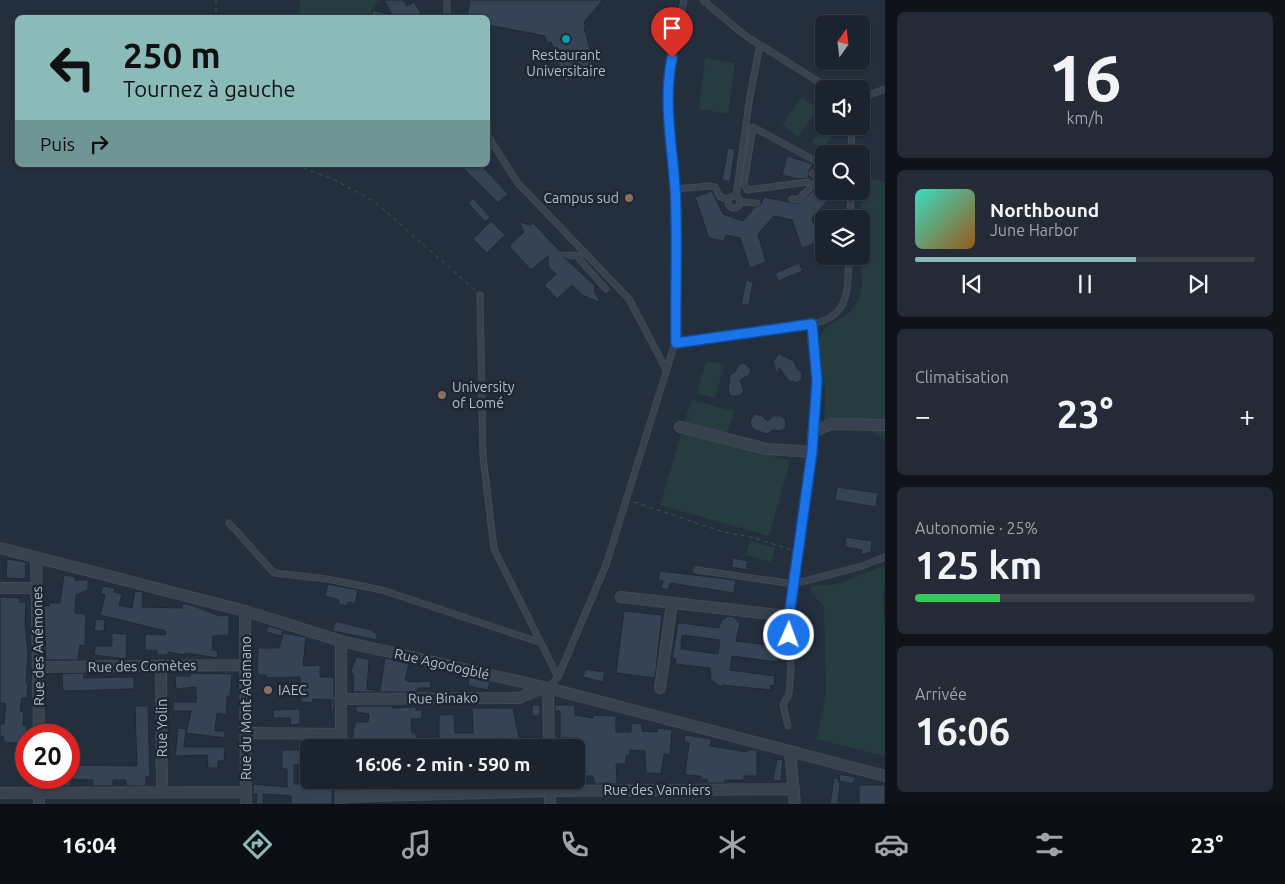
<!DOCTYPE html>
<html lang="fr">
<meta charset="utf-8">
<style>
:root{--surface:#1b232e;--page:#242b36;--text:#f1f3f6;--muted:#a0a4aa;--line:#39404a;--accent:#8bbbb9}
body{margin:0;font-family:Ubuntu,sans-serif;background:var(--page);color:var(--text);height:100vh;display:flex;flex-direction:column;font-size:19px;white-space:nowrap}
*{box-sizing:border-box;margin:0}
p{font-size:16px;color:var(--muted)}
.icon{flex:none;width:28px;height:28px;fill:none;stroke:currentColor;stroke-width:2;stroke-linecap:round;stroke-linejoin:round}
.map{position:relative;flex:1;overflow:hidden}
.panel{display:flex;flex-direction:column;gap:12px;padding:12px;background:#0f1319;width:400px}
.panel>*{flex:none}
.hud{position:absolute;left:15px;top:15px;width:475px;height:152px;border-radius:8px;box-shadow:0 1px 4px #0004,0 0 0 1px var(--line);background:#8bbbb9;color:#111;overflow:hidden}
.needle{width:32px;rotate:14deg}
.buttons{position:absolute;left:815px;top:15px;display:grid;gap:10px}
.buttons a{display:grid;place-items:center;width:55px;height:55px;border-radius:8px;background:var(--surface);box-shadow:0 1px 4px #0004,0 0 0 1px var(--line);font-size:25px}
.speed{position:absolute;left:15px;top:724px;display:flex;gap:10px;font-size:25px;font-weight:700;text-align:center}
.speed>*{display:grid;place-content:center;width:65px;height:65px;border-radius:50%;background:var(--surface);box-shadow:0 1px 4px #0004,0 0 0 1px var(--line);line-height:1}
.speed .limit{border:8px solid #d22;background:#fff;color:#111}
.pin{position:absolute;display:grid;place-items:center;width:42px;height:42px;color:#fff;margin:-51px -21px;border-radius:50% 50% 50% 0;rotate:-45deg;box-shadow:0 0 5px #0007}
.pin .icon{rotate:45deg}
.me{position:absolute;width:55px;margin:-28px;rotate:2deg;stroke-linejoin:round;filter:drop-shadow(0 0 4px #0008)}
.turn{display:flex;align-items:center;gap:18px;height:105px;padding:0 25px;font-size:22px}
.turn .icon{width:65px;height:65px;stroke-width:2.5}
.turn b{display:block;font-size:35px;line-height:42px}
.then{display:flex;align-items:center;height:48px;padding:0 25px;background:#0003;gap:10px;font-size:19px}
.big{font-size:38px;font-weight:700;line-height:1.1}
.panel .tile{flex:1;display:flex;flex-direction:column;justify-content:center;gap:8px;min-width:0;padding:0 18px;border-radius:8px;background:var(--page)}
.panel .dial{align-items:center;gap:0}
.dial b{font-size:65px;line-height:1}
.song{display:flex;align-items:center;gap:15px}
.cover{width:60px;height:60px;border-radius:8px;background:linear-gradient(135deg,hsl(170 70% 55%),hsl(30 70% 35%))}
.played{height:5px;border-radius:2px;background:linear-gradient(90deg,var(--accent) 65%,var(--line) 65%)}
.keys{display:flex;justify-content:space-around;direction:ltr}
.heat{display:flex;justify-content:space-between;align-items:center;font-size:28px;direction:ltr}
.charge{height:8px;border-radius:4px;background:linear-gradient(90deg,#34c759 25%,var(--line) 0)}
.trip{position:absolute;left:300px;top:739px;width:285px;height:50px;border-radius:8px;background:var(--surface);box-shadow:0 1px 4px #0004,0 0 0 1px var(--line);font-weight:700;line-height:50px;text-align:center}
.tabs{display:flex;height:80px;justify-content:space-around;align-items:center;background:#0b0e12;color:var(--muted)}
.tabs .icon{width:35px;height:35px}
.tabs .selected{color:var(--accent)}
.tabs b{font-size:22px;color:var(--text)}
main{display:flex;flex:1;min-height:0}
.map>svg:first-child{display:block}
</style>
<main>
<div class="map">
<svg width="885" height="804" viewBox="0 0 885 804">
<rect width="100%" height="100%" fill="#242f3e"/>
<path fill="#263c3f" d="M300 0H381L373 6 370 17H299Z
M705 58 735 63 728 114 699 109Z
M802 97 818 109 798 137 782 125Z
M824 126H830L836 131 822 150 812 142Z
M861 177 885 182V441L873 432 824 425C824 412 826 398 825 385 823 371 814 349 821 335 830 315 854 325 862 287Z
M706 361 724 365 715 398 697 393Z
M691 400 734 411 727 435 684 424Z
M682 431 790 461 769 536 660 505Z
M750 541 775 548 771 562 746 555Z
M885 565V590L882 592 885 623V756L817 739 826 693 824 607 810 591 811 586 838 584Z"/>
<path fill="#364354" stroke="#1f2835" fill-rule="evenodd" d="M384 0H403L407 6 414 2 424 18H394Z
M470 0H603L584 22 586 27 584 28 596 70 565 81 551 42 547 43 545 36 488 25V18H467Z
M373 10 392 15V18H371Z
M728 148 735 149 730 182 722 180Z
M787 156 813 164 808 172 809 178 797 179 782 175Z
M460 165H481L508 194 498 203Z
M816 188 829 199 812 218 819 242 802 248 792 220 774 216 758 234 766 262 750 268 740 238 726 235 724 241 709 238 695 197 712 191 723 214 743 221 755 207 760 206 764 197 799 204Z
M473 198 490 217 485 222 468 203Z
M491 221 505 235 487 253 473 239Z
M519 222 530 225 533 223 560 251H567L564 257 595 286 594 291 601 303 582 295 572 285 557 299 544 285 556 274 548 267V256L531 270 509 246 524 232Z
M799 263 803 271 778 281 775 273Z
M746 280 753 282 749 305 741 304Z
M781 351V355L794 361 797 369 802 372V379L797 383 789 381 779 368 778 377 773 361Z
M745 363 751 370 749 375 740 380 744 391 739 396H730L728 390 730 375 735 372 739 364Z
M756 414 762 416 767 421 773 416H780L785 419 786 426 782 431 773 430 767 434 755 430 751 426 750 420Z
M837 487 878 493 876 507 835 500Z
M846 537 872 541 871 552 861 555 862 550 845 547Z
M733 558 748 561 746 570 731 567Z
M7 559 26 562 25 579 6 578Z
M660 571 736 580 734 593 670 583 668 590 661 588 663 581 658 580Z
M64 575 76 577 75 580H88V590L76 595 75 613 86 614 85 646 80 645 78 659 82 660H46L44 606H49V603H60Z
M328 584 358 590 355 604 348 602 347 606 338 604 339 600 325 596Z
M102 586 115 588 114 592 122 594 119 605 132 608 135 591 143 592 142 607 182 608V604H188L220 616 229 615V635L213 636 212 650H217L218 658 185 653V655L168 652V655H157V651L145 650V634L165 635 166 631 100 615 105 595 101 594Z
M0 597 20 598V602H26L25 623 28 653 26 683H28L27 698H22L20 711 24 712 23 725H27L26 744 3 742 4 737 0 736V724H4L6 704 0 703Z
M624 611 662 615 655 678 616 673Z
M728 616 734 617 740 624 736 641 776 646 774 650 778 651 777 662 732 656 730 670 775 676 774 686 770 685 771 690 722 685V688L711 680 710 668 675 664 676 659 672 658 678 624 681 623 719 628 721 621ZM682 635 720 640 718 654 681 649Z
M96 619 105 620 104 631H94Z
M335 621 371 630 377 634 376 640 333 631Z
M268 626 283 630 282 636 266 632Z
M112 633 127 634 126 659 94 655 95 646H112Z
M283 633 306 637 303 666 320 665V677H334V710L331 709 332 700 313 699 312 703 301 702 300 677 266 678V675H257L258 648H279Z
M356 657 369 659 367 689 380 691 385 658 409 664 405 680 412 682 430 681 431 688H418L417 692H353L354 677 351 671Z
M585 669 605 672 603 682 583 677Z
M84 673V678L134 677V689L63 691 62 674H50Z
M190 673 232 674 230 696H227L226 715 217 713 215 731H225V738L186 733 191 711H173V702H196V687L176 689 175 676H190Z
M469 677 490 682 488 690 468 686Z
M532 705H540V716H532Z
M555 705H575V715L593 718V715L616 716V732H631V723L642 724V731L657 732 658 728 672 730 670 755 664 754 661 774 646 773 645 751 630 750V755H626V764H616L617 784H595L593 776H583L582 755H578V738H560V711H555Z
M135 706H148L150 777H146V786H126V780H113V786H93V780L69 779V765L137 766Z
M356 706H392V708L416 707V710H422V719H411L412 733H416L417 748H353V731L356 722H368L369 714 356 712Z
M472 708H513L519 738 537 737 538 744H528V748H501V738L482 739V748L432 747 431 737H439V715L454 714 455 733H473Z
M300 709V724L291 725 290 718H273V710Z
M178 728 186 729 184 747H225L224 761H218V768H208L207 755 175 756Z
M685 735 712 739 710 746 747 752V750H757V776H744V780H725L724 783H707L708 780 701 779V776L685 775 689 743 684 742Z
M282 750H300V765H294V784L332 785V804H291V796L263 794V804H256L257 794H253V784L287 787V769H282Z
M777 759 783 760 781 781 773 780Z
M840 774 855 777 853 784 839 781Z
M834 778H838V782H840L838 804H830Z
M46 779 70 780 71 786H46Z
M859 785H885V804H859Z"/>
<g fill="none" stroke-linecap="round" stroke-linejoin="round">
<defs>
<path id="service" d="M447 0V18
M703 0 743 34 830 89
M861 98 885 89
M488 136 517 182 629 299 667 371
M851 154 852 126
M812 173 823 180
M808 182 747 190 744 184 753 127 814 160
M675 189 709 186 715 187 720 197 729 199
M736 196 750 96 760 45
M728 202a6 6 0 1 1 12 0a6 6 0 1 1-12 0Z
M792 199 798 200 815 183 824 180
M740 202 757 203
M850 219 851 191
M568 255 580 256
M579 256 580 260 606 289
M480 295 483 456 494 549 558 677
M675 343 812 324C851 316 847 290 849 256
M229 523 274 573 327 579 382 590 539 642
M697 570 794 584 862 566 885 557
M548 688 558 677 606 565 675 343V189L668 114V78L684 0
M788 726 783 705 789 694 791 669 788 624 803 527 813 432 817 372 812 324"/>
<path id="minor" d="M680 427 767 449 812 452
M813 432 831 424 885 425
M0 548 245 611 341 641 548 688 885 776
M36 557 39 735
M0 588H37
M621 597 789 616
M245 611 246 804
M341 641V748
M161 665 162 792
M38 667 246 665
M548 688 549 748
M660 688 672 603
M340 699 519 698 542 688
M246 733 341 734
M790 751 795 804
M341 780V804
M550 780V804
M0 793 246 792
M341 797 550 791 794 789
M39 804V778"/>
</defs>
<use href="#service" stroke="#414a57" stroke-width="7"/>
<use href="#minor" stroke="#414a57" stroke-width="12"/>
<path stroke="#3f5557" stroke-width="1" stroke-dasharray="4 4" stroke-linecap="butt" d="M216 0V18
M296 165 337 181 375 202 476 291
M634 502 723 532 751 537 792 550"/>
<use href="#service" stroke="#38414e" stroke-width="5"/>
<use href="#minor" stroke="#38414e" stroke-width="10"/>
</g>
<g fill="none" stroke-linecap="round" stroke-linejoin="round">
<defs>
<path id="route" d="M672 58C663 101 672 144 675 187 678 239 675 292 676 343L812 324 817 381 812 452 788 624 789 635"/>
</defs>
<use href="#route" stroke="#114b97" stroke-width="12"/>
<use href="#route" stroke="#1a73e8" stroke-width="9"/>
</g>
<circle fill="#0f9aa8" stroke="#1d2633" stroke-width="2" cx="566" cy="39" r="5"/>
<g fill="#8d6e63" stroke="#1d2633" stroke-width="2">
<circle cx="629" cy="198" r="5"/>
<circle cx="442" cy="395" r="5"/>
<circle cx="268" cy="690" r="5"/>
</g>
<g text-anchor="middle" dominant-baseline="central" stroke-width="5" stroke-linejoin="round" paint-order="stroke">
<g font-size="14" fill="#b4bcc9" stroke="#1d2633" text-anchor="start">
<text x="566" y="55" text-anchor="middle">Restaurant<tspan x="566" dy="16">Universitaire</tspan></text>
<text x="619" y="198" text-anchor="end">Campus sud</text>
<text x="452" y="387">University<tspan x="452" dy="16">of Lomé</tspan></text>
<text x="278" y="690">IAEC</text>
</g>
<g font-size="14" fill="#b4bcc9" stroke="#1d2633">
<text transform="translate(38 646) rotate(-91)">Rue des Anémones</text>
<text transform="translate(442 664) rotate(13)">Rue Agodogblé</text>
<text transform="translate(142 666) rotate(-1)">Rue des Comètes</text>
<text transform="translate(443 698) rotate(-1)">Rue Binako</text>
<text transform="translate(246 708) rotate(-90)">Rue du Mont Adamano</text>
<text transform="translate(162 728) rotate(-90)">Rue Yolin</text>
<text x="657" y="790">Rue des Vanniers</text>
</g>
</g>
</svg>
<div class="buttons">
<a><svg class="needle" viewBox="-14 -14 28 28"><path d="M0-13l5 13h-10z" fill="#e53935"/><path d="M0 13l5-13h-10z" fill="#a0a4aa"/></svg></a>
<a><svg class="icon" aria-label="sound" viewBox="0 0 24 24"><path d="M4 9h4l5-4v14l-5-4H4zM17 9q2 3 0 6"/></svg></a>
<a><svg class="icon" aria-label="search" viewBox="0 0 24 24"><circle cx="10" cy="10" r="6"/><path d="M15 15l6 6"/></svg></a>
<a><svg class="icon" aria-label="layers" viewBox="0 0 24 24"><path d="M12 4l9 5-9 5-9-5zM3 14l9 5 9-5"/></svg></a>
</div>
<div class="speed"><div class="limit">20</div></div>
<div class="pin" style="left:672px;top:58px;background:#d93025"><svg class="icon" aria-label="arrive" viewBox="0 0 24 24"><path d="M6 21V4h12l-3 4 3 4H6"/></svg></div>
<svg class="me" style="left:789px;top:635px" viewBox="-20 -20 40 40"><circle r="17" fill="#1a73e8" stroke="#fff" stroke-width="3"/><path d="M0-11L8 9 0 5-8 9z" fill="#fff"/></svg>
<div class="trip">16:06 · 2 min · 590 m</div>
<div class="hud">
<div class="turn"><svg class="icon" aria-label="left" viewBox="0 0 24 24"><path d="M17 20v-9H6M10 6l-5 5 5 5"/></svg><div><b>250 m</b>Tournez à gauche</div></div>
<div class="then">Puis<svg class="icon" aria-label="right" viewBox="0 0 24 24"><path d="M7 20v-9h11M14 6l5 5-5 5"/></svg></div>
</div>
</div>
<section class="panel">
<div class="tile dial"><b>16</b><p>km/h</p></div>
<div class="tile">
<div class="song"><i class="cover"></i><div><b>Northbound</b><p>June Harbor</p></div></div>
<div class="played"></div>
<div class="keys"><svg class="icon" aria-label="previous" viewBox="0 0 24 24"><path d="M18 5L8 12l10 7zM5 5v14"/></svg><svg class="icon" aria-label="pause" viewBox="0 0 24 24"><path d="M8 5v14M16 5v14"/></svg><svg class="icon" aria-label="next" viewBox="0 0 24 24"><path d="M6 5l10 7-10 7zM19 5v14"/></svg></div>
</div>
<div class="tile"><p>Climatisation</p>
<div class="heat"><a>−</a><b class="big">23°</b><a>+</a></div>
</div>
<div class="tile"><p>Autonomie · 25%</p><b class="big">125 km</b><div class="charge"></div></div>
<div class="tile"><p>Arrivée</p><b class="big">16:06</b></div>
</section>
</main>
<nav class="tabs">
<b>16:04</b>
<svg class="icon selected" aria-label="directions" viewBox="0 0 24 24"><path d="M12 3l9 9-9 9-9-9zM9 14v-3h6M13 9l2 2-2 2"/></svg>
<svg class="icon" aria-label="music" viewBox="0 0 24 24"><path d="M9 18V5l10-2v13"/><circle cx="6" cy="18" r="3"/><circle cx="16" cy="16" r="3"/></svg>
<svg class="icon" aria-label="phone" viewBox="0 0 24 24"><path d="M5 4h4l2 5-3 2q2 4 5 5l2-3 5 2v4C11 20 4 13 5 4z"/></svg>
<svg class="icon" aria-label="climate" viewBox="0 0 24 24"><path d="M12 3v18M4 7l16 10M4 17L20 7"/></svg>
<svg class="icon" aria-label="car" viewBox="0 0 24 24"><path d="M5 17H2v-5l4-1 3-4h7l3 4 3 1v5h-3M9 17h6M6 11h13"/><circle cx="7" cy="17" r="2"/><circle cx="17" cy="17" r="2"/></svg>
<svg class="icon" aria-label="filters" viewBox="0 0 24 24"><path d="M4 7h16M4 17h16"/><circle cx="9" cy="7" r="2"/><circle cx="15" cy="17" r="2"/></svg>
<b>23°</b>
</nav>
